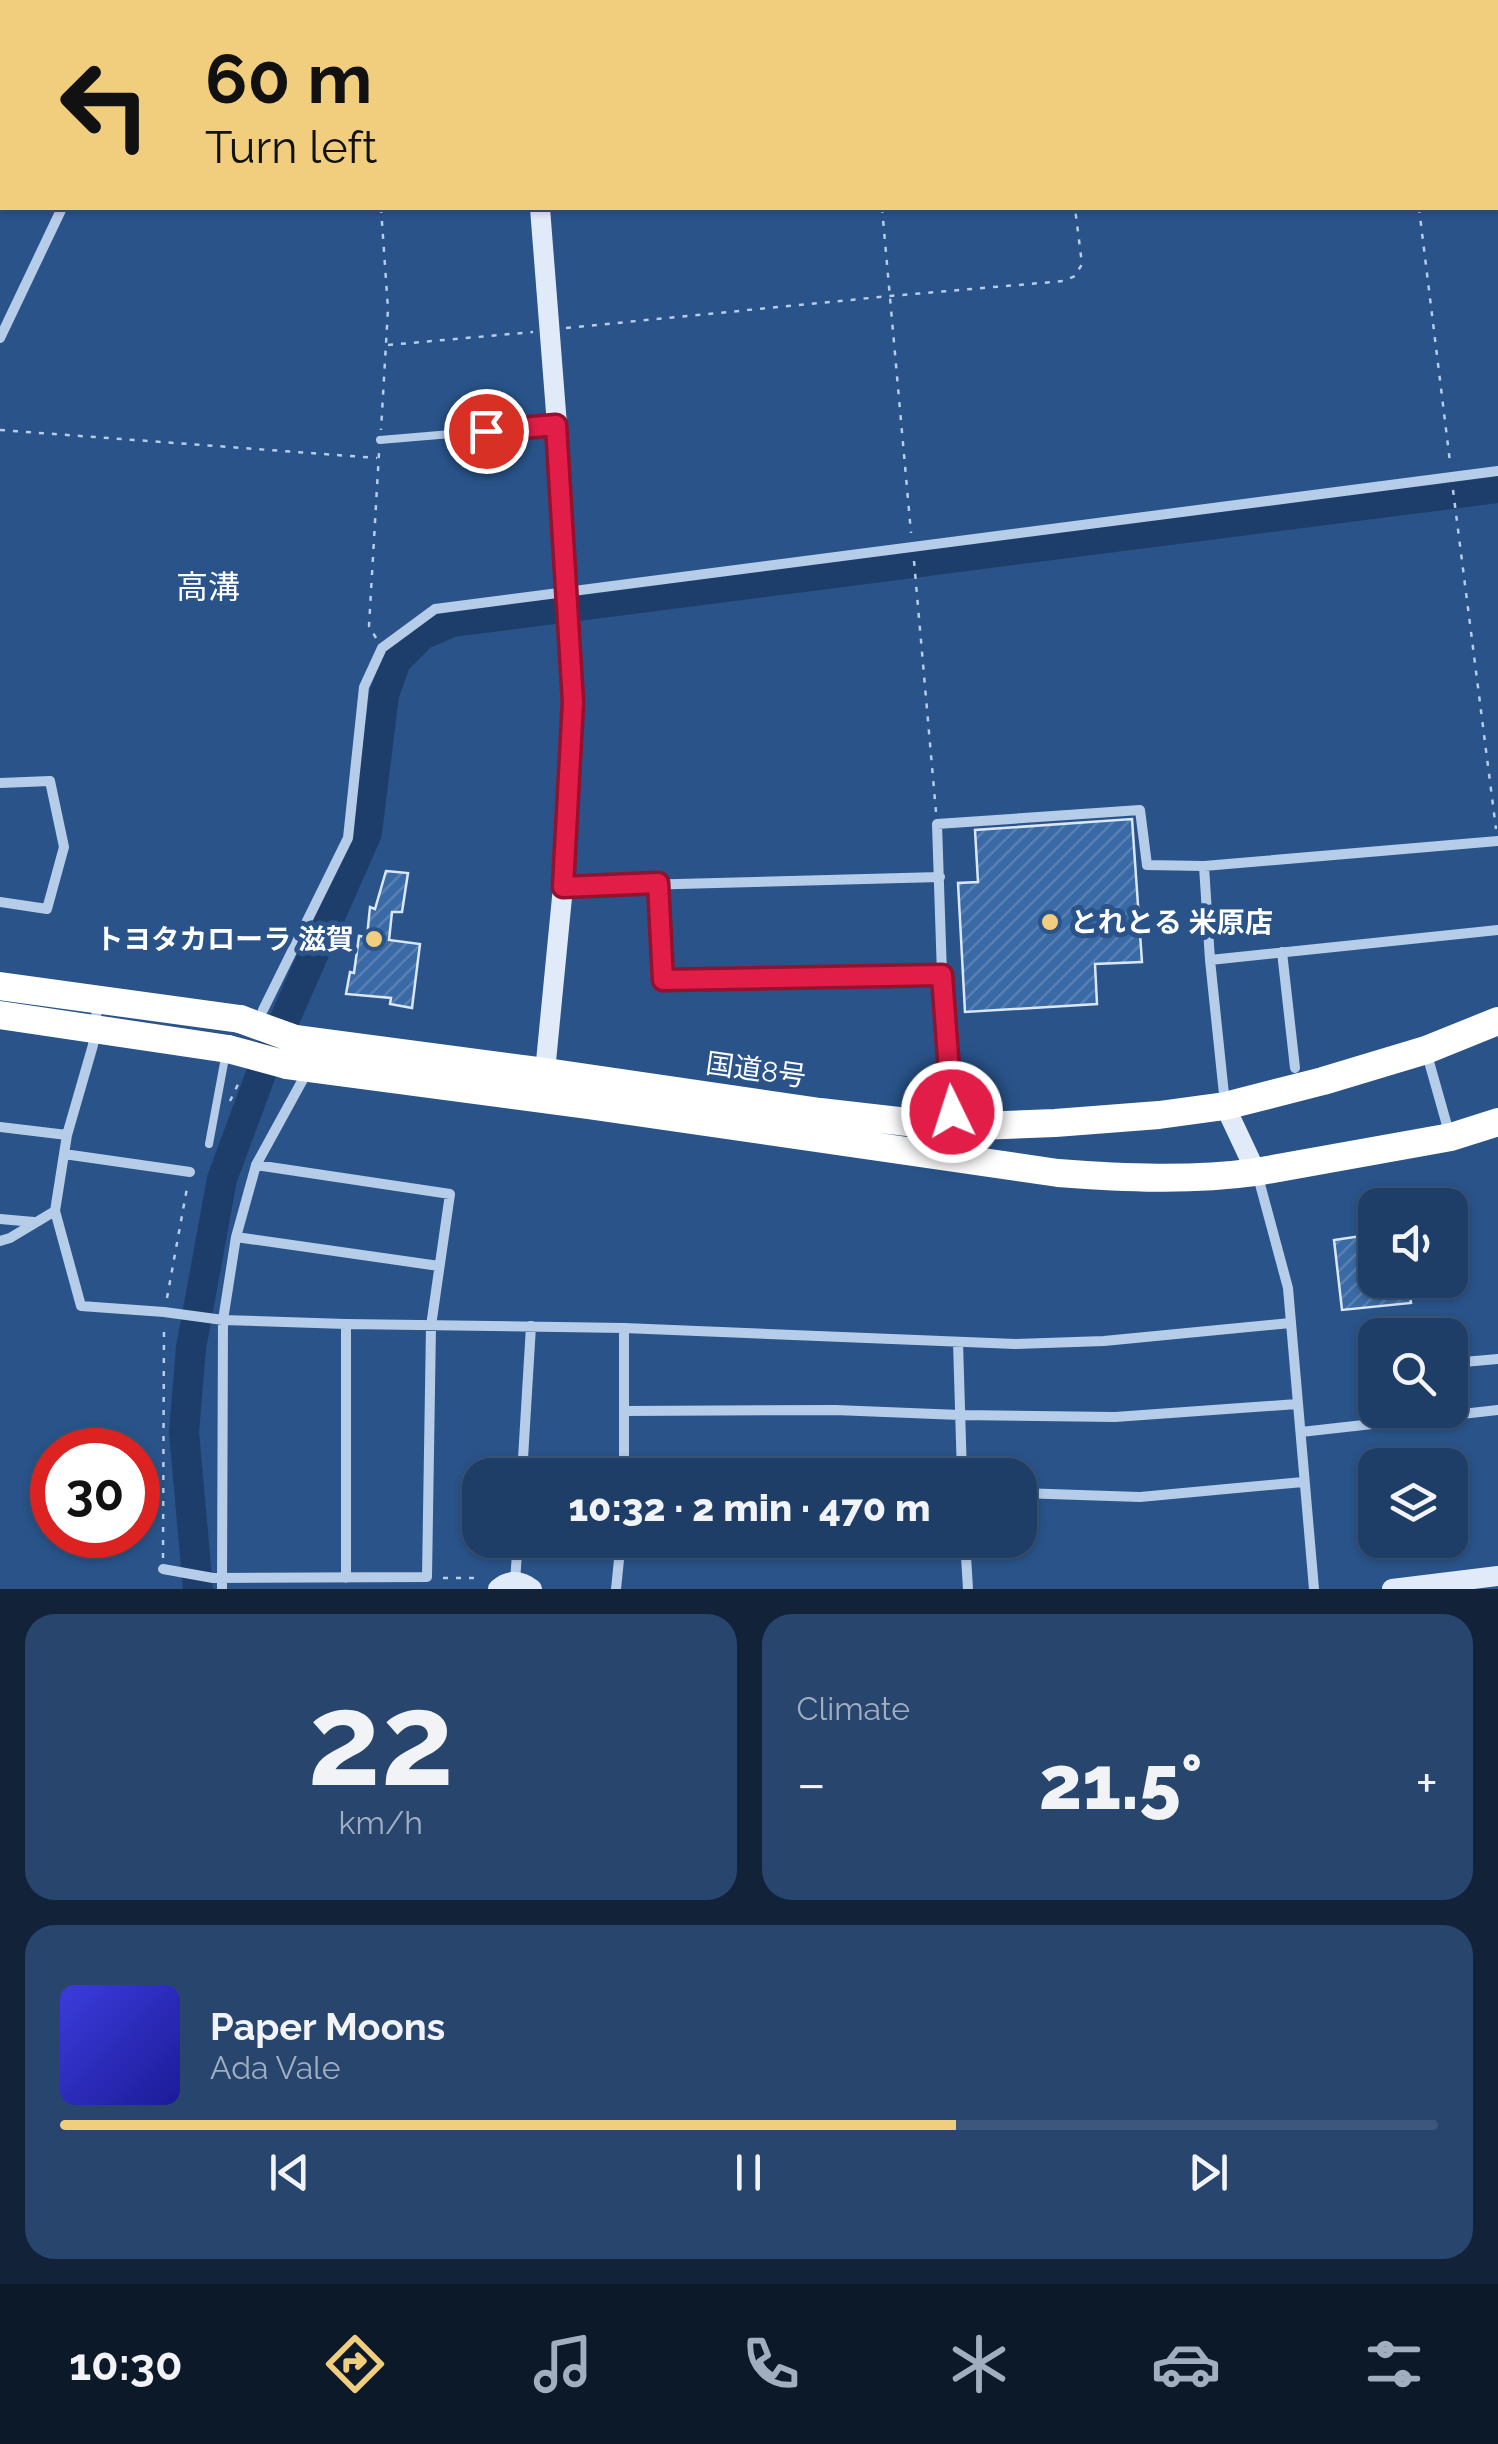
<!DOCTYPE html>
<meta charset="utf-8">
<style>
:root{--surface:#1f3e67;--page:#27456d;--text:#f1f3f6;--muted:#a1aec0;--line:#3c577b;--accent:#f0ce7d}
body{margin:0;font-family:Raleway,"Noto Sans JP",sans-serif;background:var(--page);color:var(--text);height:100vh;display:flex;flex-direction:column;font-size:38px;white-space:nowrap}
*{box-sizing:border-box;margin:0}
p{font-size:32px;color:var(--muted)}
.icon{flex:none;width:55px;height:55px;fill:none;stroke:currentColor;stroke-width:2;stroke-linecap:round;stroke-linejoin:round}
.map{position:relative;height:1589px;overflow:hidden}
.panel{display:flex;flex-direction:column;gap:25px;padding:25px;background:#112239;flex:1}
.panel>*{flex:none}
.banner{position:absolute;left:0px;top:0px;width:1500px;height:210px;box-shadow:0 2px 8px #0004,0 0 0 2px var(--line);background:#f0ce7d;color:#111;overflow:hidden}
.buttons{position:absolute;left:1358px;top:1188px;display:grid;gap:20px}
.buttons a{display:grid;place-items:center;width:110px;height:110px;border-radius:20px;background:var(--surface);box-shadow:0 2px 8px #0004,0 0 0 2px var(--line);font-size:50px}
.speed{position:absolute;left:30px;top:1428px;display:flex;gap:20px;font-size:50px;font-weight:700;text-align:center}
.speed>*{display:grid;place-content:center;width:130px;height:130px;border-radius:50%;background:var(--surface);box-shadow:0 2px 8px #0004,0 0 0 2px var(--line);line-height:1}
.speed .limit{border:15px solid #d22;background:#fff;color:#111}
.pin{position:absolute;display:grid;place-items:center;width:85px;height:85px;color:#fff;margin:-42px;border:5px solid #fff;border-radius:50%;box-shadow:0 2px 10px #0007}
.me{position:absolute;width:110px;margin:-55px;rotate:356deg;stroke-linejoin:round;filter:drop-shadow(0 0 8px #0008)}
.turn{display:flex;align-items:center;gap:35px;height:210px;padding:0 40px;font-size:45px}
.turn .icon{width:130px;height:130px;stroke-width:2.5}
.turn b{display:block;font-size:70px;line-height:85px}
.big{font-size:75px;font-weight:800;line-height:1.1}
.panel .card{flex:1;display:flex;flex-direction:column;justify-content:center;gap:15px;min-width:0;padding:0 35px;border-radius:30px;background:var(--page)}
.panel .dial{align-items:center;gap:0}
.dial b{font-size:130px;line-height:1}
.song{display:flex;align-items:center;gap:30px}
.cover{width:120px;height:120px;border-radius:15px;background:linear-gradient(135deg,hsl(240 70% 55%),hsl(240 70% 35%))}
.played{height:10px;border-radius:5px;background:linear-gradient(90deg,var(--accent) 65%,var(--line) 65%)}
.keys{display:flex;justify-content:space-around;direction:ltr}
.heat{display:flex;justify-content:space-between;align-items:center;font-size:55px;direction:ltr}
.panel .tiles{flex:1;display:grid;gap:25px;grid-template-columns:1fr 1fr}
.card:last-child{grid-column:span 2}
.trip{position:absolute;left:462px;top:1458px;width:575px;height:100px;border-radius:30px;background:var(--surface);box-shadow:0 2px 8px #0004,0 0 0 2px var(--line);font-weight:800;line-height:100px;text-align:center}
.tab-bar{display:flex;height:160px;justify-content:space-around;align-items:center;background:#0c1929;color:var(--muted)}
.tab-bar .icon{width:70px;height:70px}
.tab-bar .current{color:var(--accent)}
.tab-bar b{font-size:45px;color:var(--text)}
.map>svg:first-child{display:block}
</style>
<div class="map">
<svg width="1498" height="1589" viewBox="0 0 1498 1589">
<defs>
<pattern id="building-hatch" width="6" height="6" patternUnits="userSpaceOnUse" patternTransform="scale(2.5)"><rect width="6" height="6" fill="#3a6aa5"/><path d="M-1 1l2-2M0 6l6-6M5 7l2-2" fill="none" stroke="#5880b2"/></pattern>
</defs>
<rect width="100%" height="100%" fill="#295389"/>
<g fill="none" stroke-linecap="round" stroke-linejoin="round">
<path stroke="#1d3e6a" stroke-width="30" d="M198 1589 184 1432 191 1348 222 1179 262 1071 367 833 384 695 396 661 422 635 452 622 1498 488"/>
</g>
<path fill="url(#building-hatch)" stroke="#dae7f7" stroke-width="2.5" d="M1132 819 1142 962 1095 964 1097 1004 965 1012 958 883 978 882 975 830Z
M386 871 408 873 402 912H392L389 940 420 944 412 1008 390 1004 391 998 346 994 350 972 354 973 359 936 367 937 370 907 375 909Z
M1375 1234V1280H1408L1411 1303 1342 1310 1334 1240Z"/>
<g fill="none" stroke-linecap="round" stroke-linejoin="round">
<path stroke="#b6cde9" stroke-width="2.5" stroke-dasharray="5 8" stroke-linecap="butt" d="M369 0V2
M0 104H2
M381 208 388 309 381 430
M882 208 911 533
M1419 208 1450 462
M566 328 890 296 1064 281 1075 276 1082 264 1075 208
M388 345 533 332
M0 430 377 458
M1453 490 1496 829
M914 561 936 812
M376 638 369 626 379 453
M230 1101 241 1078
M167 1298 187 1188
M163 1558 164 1326
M443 1578H474"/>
<path stroke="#b6cde9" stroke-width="8" d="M380 440 557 425
M209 1144 224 1063"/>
<path stroke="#b6cde9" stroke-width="10" d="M844 0V2
M191 2 199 0
M1104 2 1106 0
M1418 2 1419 0
M0 338 62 208
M0 783 50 781 64 847 47 909 0 902
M1204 866 1210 960 1225 1104
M658 883 663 980 942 975
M564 887 940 877
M1282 952 1295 1068
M1210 960 1498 930
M263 1010 348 838 364 687 382 648 435 609 1498 471
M1426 1051 1450 1136
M951 1126 942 975 937 824 1140 810 1147 865 1204 866 1498 841
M0 1127 67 1135 55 1211
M67 1135 93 1045 98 1000
M64 1154 190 1172
M1257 1173 1288 1288 1314 1589
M0 1219 34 1222
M236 1237 439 1266
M0 1241 10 1238 55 1211 81 1306 164 1312 223 1320 346 1324 624 1328 1015 1344 1104 1341 1290 1323
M346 1324V1578
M624 1328V1475
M958 1342 962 1475
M624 1411 835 1410 960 1415 1115 1417 1297 1404
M1458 1414 1452 1363 1498 1359
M1301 1432 1498 1410
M522 1475 531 1326
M1020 1493 1140 1497 1303 1482
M965 1540 968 1589
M163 1569 213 1578 427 1577 431 1326 450 1194 256 1165
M515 1581 518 1540
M222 1589 223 1320 236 1237 256 1165 307 1072
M616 1589 621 1540"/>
<path stroke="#e0eaf8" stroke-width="20" d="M527 0V2
M540 208 557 425 573 702 563 887 544 1082
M1225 1106 1256 1172
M498 1589C509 1579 521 1580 532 1589
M1392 1589 1498 1576"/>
<path stroke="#fff" stroke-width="28" d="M0 986 240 1019
M0 1015 228 1049
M295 1039 545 1072 820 1112 951 1127 1055 1123 1159 1115 1225 1106 1323 1081 1426 1050 1498 1021
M287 1065 589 1105 1058 1173C1124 1178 1191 1181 1256 1172L1451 1137 1498 1122"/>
<path stroke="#fff" stroke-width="28" d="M240 1019 295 1039
M228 1049 287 1065"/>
</g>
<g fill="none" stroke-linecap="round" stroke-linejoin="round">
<defs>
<path id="route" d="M486 431 556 425 573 702 563 887 658 883 663 980 942 975 952 1112"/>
</defs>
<use href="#route" stroke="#92132f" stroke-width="25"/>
<use href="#route" stroke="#e11d48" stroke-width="18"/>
</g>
<g fill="#f0ce7d" stroke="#295389" stroke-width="4">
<circle cx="1050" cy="922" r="10"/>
<circle cx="374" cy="939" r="10"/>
</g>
<g text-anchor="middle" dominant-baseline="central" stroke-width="10" stroke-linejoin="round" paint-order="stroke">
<g font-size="28" font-weight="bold" fill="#fff" stroke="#295389" text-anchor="start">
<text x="1070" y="922">とれとる 米原店</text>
<text x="354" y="939" text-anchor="end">トヨタカローラ 滋賀</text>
</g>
<g font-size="28" fill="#fff" stroke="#295389">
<text transform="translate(756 1070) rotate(8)">国道8号</text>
</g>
<g font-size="32" fill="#fff" stroke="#295389">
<text x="208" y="586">高溝</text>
</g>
</g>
</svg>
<div class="buttons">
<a><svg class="icon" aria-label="sound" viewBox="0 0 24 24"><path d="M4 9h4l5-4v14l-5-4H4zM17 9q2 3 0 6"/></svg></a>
<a><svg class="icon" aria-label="search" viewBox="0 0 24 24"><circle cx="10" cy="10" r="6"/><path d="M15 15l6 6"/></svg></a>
<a><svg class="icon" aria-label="layers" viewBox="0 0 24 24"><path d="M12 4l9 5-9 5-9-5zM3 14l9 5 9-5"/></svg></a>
</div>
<div class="speed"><div class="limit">30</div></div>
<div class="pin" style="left:486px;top:431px;background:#d93025"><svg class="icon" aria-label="arrive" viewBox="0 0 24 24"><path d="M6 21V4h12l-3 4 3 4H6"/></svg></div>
<svg class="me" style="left:952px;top:1112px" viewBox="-20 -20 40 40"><circle r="17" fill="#e11d48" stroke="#fff" stroke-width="3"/><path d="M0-11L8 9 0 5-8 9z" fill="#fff"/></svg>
<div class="trip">10:32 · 2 min · 470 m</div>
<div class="banner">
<div class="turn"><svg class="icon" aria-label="left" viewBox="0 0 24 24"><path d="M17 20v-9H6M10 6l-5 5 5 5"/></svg><div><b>60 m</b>Turn left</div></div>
</div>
</div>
<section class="panel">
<div class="tiles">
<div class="card dial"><b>22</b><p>km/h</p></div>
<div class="card"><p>Climate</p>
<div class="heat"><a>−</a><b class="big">21.5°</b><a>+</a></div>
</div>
<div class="card">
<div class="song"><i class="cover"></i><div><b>Paper Moons</b><p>Ada Vale</p></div></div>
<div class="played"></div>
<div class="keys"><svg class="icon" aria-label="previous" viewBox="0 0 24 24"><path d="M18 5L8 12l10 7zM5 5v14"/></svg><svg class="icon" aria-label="pause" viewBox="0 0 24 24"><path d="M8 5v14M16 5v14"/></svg><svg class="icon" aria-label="next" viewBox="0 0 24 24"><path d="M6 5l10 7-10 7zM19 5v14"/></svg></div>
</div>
</div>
</section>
<nav class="tab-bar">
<b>10:30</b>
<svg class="icon current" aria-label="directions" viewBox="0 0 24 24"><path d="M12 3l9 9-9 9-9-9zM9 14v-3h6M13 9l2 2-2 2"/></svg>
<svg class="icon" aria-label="music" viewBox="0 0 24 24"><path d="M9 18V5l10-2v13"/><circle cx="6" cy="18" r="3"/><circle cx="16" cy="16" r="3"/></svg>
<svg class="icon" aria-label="phone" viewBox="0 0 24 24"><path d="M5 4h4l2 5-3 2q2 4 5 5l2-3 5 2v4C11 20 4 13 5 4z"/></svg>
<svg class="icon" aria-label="climate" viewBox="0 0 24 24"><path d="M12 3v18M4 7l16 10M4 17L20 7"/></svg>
<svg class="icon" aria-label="car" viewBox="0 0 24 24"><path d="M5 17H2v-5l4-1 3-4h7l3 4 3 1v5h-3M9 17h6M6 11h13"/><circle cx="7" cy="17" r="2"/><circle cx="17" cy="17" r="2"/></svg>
<svg class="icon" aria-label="filters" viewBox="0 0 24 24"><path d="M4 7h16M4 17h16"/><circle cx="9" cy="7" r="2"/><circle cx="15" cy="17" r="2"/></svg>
</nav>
